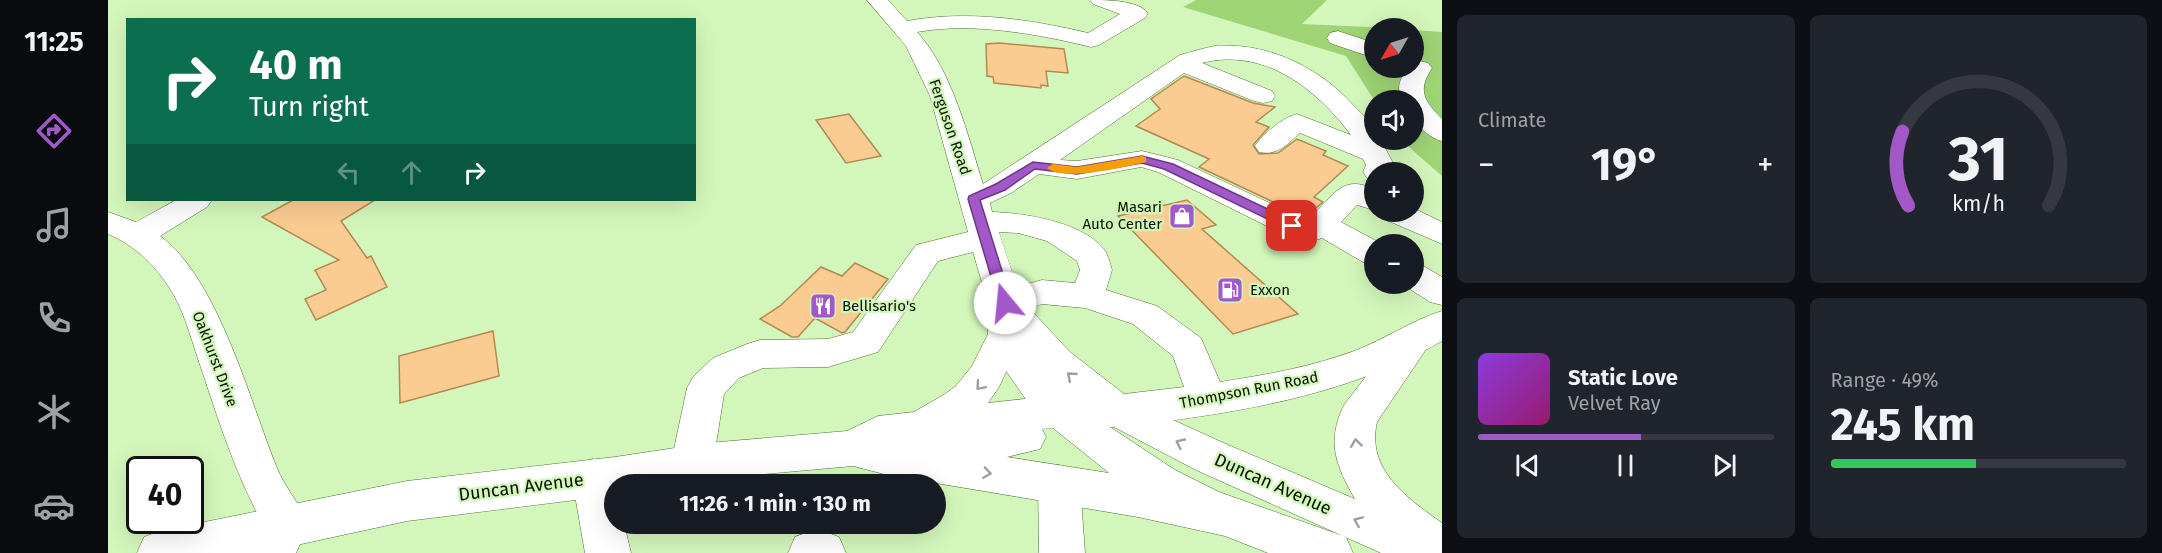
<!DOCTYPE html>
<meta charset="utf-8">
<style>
:root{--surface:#171b24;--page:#20242c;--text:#f1f3f6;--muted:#9ea1a6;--line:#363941;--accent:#a358ca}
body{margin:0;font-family:"Fira Sans",sans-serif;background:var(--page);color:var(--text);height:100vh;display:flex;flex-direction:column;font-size:22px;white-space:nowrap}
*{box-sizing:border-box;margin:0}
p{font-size:20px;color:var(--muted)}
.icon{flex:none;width:33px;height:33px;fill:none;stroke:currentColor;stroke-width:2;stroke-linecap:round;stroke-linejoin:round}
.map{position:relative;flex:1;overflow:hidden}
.panel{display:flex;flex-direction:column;gap:15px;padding:15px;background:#0d0f14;width:720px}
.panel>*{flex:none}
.banner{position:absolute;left:18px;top:18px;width:570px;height:183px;border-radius:0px;box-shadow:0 6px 24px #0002;background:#0b6e4f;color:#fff;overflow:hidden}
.needle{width:39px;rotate:231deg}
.tools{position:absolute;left:1256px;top:18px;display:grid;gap:12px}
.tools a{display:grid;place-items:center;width:60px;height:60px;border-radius:50%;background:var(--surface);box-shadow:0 6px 24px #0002;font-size:30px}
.speed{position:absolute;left:18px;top:456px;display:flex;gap:12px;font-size:30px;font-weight:700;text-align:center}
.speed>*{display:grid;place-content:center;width:78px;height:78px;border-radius:50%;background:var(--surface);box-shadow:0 6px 24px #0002;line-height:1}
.speed .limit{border:3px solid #111;border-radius:9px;background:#fff;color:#111}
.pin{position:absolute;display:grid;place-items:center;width:51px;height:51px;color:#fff;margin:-26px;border-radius:12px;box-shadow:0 3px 9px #0006}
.me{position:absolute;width:66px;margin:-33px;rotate:343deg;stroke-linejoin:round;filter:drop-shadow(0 0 4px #0008)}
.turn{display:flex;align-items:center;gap:21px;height:126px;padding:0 24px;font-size:27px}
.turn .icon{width:78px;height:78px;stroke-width:2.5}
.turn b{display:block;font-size:42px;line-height:51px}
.lanes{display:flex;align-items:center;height:57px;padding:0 24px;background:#0003;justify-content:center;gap:30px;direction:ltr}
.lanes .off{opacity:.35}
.big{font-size:45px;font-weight:700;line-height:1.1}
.panel .card{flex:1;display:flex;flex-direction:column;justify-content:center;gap:9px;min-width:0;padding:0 21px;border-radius:9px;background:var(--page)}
.panel .dial{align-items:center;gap:0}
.dial svg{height:156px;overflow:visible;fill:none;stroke:var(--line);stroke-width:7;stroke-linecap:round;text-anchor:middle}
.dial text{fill:var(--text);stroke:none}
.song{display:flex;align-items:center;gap:18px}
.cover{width:72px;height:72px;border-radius:9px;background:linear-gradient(135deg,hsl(270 70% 55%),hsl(320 70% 35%))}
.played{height:6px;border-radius:3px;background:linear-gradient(90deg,var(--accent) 55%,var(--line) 55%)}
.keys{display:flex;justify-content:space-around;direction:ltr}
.heat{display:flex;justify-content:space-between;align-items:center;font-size:33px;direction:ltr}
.charge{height:9px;border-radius:4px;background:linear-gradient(90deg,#34c759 49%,var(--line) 0)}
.panel .tiles{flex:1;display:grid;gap:15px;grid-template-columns:repeat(2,1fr)}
.trip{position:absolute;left:496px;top:474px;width:342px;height:60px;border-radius:30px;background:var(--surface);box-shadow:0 6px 24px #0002;font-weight:700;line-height:60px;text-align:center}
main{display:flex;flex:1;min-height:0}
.dock{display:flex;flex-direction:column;width:108px;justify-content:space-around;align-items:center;background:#090b0e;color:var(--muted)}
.dock .icon{width:42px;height:42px}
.dock .selected{color:var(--accent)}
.dock b{font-size:27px;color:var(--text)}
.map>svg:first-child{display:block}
</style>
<main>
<nav class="dock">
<b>11:25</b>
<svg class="icon selected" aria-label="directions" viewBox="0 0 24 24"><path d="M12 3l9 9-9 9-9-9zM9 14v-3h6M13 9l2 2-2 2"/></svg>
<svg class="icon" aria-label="music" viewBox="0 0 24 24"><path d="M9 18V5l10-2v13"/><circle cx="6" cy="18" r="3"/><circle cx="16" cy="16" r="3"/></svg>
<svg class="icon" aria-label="phone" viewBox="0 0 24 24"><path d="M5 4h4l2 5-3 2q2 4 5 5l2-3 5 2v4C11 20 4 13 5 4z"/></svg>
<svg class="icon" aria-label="climate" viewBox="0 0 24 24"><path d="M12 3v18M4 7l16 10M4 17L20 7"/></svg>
<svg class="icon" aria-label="car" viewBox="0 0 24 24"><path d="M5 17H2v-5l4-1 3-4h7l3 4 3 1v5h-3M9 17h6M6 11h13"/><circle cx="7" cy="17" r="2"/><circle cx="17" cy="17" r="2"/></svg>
</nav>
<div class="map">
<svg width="1334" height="553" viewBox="0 0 1334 553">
<rect width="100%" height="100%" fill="#d3f7bb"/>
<path fill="#9fd475" d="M1088 0H1219L1194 24 1283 28H1266V68H1305V30L1334 32V176L1293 140H1305V100H1266L1238 56 1075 7Z"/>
<path fill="#fbcc91" stroke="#b28953" stroke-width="1.5" d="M891 43 956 49 960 73 938 71 940 86 933 85V88L886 83 885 77 879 76 878 44Z
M1076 76 1145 103 1167 107 1148 122 1161 127 1145 145 1151 154 1170 153 1189 139 1218 151 1215 155 1240 166 1206 197 1215 202 1197 217 1091 167 1101 159 1028 126 1052 109 1043 99Z
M741 114 773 156 738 163 708 120Z
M185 200H267L233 221 259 258 263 256 279 287 208 320 197 299 218 290 207 270 231 260 154 217Z
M1079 200 1108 225 1094 229 1190 314 1125 334 1010 216Z
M747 263 780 279 737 332 734 333 707 318 690 337H684L652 319 672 306 713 267 734 276Z
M385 331 391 376 292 403 291 356Z"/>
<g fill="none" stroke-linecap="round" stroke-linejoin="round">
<defs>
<path id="minor" d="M759 0H780L799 21C859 10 921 19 980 33L1012 14 985 4 982 0C999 0 1029 0 1040 13L1037 18 991 45 983 47C930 34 864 22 809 32 844 70 860 136 875 184L1072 55C1083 52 1096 48 1107 46 1160 42 1211 67 1246 106 1256 116 1266 124 1266 140H1273L1286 165 1283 172H1266V180L1259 178 1255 172 1258 165 1255 159 1192 133C1179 144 1170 156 1151 152L1147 146C1156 133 1174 118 1189 114L1243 135C1208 88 1155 47 1094 63L1164 91 1167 96 1164 101 1155 103 1146 101 1076 73 952 160 969 161 1034 151 1070 160 1198 220C1224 202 1230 172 1266 189V210L1249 205 1233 222 1274 244H1266V265L1255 262 1214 238 1202 242 1173 233 1050 172 1033 167 969 179 931 174 903 193 882 203 884 212C917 213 973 222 995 248 1000 254 1002 263 1004 270L998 290 1049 306 1093 338 1112 382C1157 375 1203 367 1246 351 1276 340 1304 320 1334 311V341C1235 398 1122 414 1010 427L996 423 966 399 971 411 966 423 952 427 938 423 919 401 896 368 880 334V303L865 252 830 261 770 352 720 367 655 368 631 378 616 394 605 463 599 476 584 481 569 476 563 463 579 388 585 377 605 358 639 344 652 340 720 339 745 332 808 245 860 232 822 96 798 46ZM891 232 910 233 939 241 969 261 972 270 967 283 934 280 909 287ZM934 304 977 308 1025 324 1065 356 1076 387 1016 394 962 352 921 308Z
M1230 31 1266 43V58L1222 43 1219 38 1222 33Z
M1312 61 1320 63 1324 68C1309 91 1316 101 1334 119V141C1321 138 1313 128 1305 118V100H1294C1288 87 1292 79 1300 68H1305V63Z
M68 200H104L99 207 52 236C110 278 142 402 169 468 177 488 192 504 201 524L188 553H141L155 524C126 472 109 415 90 359 82 335 75 308 61 287 45 263 26 245 0 234V212L28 222Z
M1305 208 1334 222V244L1276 219 1272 212H1305Z
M1305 263 1317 267 1334 277V305L1322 302 1294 284H1305Z
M485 459 500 465 507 484V524H516L523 553H477L464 478 470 465Z
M951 465 966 470 972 484 977 553H931L930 484 936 470Z
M703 531H715L731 537 738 553H680L687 537Z"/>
<path id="major" d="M898 320 911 324 916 334 891 387 880 403 952 395H1010L1118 444 1247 499C1228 466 1218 442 1236 405L1292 332 1305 328 1318 332 1323 342 1269 422C1258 470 1299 498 1334 523V553H1273L1088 470 1006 427H1002L1067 470 1111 492 1238 537 1245 553H1160L1117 536 1030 517 780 475 745 466 600 479 568 484H507V495L299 521 152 553H29L36 537 52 531 299 481 507 457 600 443 739 431 770 416 806 412 837 394 848 386 864 366 885 324ZM945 428 1001 473 899 457 932 449 938 437 934 429Z"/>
</defs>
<use href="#minor" stroke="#4f6d38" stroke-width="1"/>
<use href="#major" stroke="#4f6d38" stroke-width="1"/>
<use href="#minor" fill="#fff" fill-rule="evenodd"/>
<use href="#major" fill="#fff" fill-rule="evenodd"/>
</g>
<defs><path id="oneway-chevron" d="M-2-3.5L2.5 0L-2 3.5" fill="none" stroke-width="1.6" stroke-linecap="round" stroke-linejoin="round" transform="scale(1.5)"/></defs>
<g stroke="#9ca099">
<use href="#oneway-chevron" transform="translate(963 376) rotate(-139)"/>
<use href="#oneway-chevron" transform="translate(872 386) rotate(131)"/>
<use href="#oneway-chevron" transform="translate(1072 443) rotate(-155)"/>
<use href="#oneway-chevron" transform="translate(1248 443) rotate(-97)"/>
<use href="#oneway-chevron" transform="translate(879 473) rotate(8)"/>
<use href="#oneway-chevron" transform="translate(1250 521) rotate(-157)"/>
</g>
<path fill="#a358ca" stroke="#6a3983" stroke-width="1.5" d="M1034 156 1065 164 1189 223 1190 226 1184 230 1180 229 1056 169 1034 163 969 174 927 169 897 190 872 200 904 303 902 307H892L860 199 861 196 888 184 925 162 969 167Z"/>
<path fill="#f59e0b" d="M1034 156 1038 157V162C1017 167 956 182 939 168L945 164 969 167Z"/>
<defs>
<symbol id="shop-square" viewBox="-11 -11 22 22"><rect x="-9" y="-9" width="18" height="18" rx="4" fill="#a358ca" stroke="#d3f7bb"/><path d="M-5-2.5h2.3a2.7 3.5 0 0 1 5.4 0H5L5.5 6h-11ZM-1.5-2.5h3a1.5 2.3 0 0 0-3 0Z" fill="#fff"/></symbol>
<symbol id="fuel-square" viewBox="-11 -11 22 22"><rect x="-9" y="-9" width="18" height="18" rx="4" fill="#a358ca" stroke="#d3f7bb"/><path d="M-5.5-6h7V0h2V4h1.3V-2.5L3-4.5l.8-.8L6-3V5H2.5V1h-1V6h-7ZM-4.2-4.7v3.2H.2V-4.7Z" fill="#fff"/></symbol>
<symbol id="restaurant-square" viewBox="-11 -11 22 22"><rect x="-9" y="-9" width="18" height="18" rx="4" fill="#a358ca" stroke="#d3f7bb"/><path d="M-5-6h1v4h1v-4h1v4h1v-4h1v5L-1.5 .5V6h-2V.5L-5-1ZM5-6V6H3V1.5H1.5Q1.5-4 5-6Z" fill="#fff"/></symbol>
</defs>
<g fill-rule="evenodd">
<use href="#shop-square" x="1059" y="201" width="30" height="30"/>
<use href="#fuel-square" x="1107" y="275" width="30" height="30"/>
<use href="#restaurant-square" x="700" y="291" width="30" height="30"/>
</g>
<g text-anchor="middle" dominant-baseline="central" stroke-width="4.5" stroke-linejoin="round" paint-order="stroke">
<g font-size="15" fill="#071201" stroke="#d3f7bb">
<text transform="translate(842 127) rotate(71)">Ferguson Road</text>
<text transform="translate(107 359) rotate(69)">Oakhurst Drive</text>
<text transform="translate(1141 390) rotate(-11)">Thompson Run Road</text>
</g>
<g font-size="15" fill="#071201" stroke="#d3f7bb" text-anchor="start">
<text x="1054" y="207" text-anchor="end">Masari<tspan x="1054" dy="17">Auto Center</tspan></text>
<text x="1142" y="290">Exxon</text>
<text x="734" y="306">Bellisario's</text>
</g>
<g font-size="18" fill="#071201" stroke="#d3f7bb">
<text transform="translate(1165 484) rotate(24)">Duncan Avenue</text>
<text transform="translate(413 487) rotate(-7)">Duncan Avenue</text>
</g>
</g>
</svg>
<div class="tools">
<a><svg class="needle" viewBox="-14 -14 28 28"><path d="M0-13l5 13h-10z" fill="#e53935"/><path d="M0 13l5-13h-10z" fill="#9ea1a6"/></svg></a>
<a><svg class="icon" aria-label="sound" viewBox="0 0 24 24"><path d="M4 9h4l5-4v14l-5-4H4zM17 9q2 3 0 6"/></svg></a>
<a>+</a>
<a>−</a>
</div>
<div class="speed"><div class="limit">40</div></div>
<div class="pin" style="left:1184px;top:226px;background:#d93025"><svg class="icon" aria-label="arrive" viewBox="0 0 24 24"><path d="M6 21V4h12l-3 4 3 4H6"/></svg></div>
<svg class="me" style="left:897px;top:303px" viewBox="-20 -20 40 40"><circle r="19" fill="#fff"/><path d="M0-13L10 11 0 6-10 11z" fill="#a358ca"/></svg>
<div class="trip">11:26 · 1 min · 130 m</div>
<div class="banner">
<div class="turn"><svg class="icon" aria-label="right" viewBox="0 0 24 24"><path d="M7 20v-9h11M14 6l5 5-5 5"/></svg><div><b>40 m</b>Turn right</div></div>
<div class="lanes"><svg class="icon off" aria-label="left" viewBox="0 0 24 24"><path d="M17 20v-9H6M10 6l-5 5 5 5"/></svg><svg class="icon off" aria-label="ahead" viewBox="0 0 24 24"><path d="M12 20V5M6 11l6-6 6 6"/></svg><svg class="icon" aria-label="right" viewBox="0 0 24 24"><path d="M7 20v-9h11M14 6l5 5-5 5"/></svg></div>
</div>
</div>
<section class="panel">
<div class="tiles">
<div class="card"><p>Climate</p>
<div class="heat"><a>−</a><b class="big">19°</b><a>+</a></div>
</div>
<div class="card dial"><svg viewBox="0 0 100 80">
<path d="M14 69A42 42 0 1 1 86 69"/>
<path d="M14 69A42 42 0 0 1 11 31" stroke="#a358ca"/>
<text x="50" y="56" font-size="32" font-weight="700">31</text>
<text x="50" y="72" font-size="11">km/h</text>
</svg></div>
<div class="card">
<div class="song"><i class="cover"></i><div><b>Static Love</b><p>Velvet Ray</p></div></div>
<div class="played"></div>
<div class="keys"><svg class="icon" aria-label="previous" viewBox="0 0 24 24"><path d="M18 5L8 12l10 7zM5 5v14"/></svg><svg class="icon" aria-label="pause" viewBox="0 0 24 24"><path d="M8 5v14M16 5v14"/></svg><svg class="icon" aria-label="next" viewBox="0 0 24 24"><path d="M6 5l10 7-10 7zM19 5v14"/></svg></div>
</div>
<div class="card"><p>Range · 49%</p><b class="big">245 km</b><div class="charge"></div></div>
</div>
</section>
</main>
